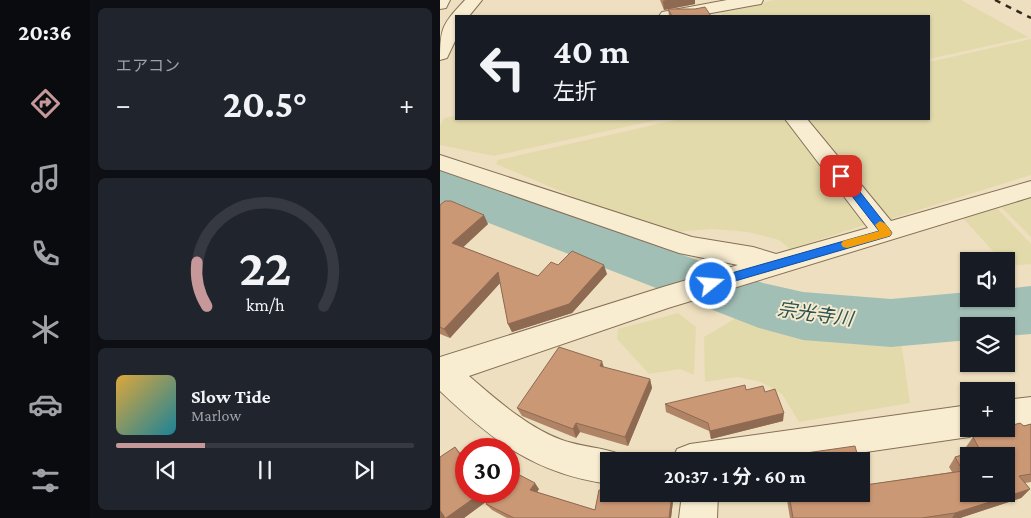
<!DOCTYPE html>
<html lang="ja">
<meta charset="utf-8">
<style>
:root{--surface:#171b24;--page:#20242c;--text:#f1f3f6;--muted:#9ea1a6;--line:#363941;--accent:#c7989a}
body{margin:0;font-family:"Crimson Pro","Noto Sans JP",serif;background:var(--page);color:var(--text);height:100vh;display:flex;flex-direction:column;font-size:19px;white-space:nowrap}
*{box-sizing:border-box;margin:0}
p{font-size:16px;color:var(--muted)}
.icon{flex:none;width:28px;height:28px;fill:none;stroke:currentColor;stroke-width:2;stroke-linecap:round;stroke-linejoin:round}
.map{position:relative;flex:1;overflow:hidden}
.sheet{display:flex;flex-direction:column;gap:8px;padding:8px;background:#0d0f14;width:350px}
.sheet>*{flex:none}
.guide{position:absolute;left:15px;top:15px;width:475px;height:105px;border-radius:0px;box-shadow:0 1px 4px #0004;background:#171b24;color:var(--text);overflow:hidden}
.buttons{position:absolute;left:520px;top:252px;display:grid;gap:10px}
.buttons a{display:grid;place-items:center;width:55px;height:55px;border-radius:0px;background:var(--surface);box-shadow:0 1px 4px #0004;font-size:25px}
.speed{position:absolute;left:15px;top:438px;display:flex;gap:10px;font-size:25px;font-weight:700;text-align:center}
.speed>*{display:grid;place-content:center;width:65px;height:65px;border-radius:50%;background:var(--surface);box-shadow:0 1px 4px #0004;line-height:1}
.speed .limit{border:8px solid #d22;background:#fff;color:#111}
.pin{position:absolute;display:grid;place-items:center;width:42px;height:42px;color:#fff;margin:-21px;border-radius:10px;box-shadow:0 2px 8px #0006}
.me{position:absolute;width:55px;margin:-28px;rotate:73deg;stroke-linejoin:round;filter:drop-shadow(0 0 4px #0008)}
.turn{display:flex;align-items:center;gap:18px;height:105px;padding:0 15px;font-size:22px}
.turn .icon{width:65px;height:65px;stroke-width:2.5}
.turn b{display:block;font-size:35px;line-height:42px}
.big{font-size:38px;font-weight:700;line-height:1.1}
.sheet .widget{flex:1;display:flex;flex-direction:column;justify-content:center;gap:8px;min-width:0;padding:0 18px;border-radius:8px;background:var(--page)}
.sheet .dial{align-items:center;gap:0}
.dial svg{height:130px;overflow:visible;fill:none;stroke:var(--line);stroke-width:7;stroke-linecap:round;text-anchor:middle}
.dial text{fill:var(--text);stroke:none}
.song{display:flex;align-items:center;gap:15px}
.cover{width:60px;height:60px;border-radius:8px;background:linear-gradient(135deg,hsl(40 70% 55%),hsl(190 70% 35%))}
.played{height:5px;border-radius:2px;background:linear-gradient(90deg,var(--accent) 30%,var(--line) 30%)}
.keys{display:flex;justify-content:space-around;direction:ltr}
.heat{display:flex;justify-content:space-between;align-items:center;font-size:28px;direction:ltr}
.trip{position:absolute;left:160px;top:452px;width:270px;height:50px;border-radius:0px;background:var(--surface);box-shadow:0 1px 4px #0004;font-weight:700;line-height:50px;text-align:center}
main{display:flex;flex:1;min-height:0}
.menu{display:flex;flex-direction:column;width:90px;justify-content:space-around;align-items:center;background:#090b0e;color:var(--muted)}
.menu .icon{width:35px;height:35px}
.menu .current{color:var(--accent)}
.menu b{font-size:22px;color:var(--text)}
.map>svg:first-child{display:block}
</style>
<main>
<nav class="menu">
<b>20:36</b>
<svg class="icon current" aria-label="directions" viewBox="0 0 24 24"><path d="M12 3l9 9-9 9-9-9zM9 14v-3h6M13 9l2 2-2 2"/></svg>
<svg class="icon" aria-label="music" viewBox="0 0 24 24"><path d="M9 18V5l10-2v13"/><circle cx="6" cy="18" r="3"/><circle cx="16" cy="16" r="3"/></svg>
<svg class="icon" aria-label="phone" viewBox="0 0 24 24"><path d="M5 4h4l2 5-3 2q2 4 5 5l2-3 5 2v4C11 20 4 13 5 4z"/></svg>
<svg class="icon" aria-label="climate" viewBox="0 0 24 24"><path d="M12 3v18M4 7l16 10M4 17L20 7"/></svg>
<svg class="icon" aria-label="car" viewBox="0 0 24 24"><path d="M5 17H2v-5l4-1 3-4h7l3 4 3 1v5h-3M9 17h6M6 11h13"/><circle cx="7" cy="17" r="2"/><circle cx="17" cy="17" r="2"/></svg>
<svg class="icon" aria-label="filters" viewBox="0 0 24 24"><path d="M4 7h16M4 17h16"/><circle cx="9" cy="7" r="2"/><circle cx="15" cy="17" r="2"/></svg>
</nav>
<section class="sheet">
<div class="widget"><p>エアコン</p>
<div class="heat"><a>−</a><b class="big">20.5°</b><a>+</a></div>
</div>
<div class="widget dial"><svg viewBox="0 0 100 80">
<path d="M14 69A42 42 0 1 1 86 69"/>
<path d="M14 69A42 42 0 0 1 8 42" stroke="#c7989a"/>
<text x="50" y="56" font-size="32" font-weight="700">22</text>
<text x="50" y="72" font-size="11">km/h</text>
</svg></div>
<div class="widget">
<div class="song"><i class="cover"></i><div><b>Slow Tide</b><p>Marlow</p></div></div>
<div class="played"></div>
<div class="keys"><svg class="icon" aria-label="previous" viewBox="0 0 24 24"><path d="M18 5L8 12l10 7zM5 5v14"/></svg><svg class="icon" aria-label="pause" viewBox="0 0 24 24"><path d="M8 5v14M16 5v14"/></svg><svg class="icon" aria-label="next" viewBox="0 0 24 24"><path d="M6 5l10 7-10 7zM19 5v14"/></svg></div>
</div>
</section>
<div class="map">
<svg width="591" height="518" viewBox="0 0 591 518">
<rect width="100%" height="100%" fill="#eddfbf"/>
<path fill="#e3daac" d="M334 0H521L588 37 489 59V16H284L280 12Z
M591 39V175L450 219 369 119H489V62Z
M16 116V119H221L54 156 0 145V126L4 118Z
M240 119H350L431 223 350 249 339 240 308 232 271 229 234 232 196 223 56 164 58 160Z
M591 196V237L560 206Z
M555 206 591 244V264L567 266 566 261H562L522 217Z
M238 313 256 327 254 375 240 369 209 374 177 339 178 329Z
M303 314 339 329 406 340 448 338 461 341 470 403 359 422 342 394 321 382 297 377 265 382 264 337Z"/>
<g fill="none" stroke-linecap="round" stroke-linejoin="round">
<path fill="#a2bfb6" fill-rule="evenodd" d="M0 170 323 283 363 292 451 299 529 292V299H566V289L591 286V334L566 336V326H529V340L451 347 363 340 319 328 0 204Z"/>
<defs>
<path id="minor" d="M0 0H10L6 8 0 9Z
M25 0H42L29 16H16V39L7 58 0 60C0 26 3 24 25 0Z
M287 0H323L321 4 315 5 255 16H219L222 12 228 11Z
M345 119H367L451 221 591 181V197L228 308 29 376C57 400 87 427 122 440 141 447 162 447 182 455L185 461H169V484C95 474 53 441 0 391V357L223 287 298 265 239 253 0 170V155L252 237 313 247 336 254 428 228Z
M591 397V427L566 432 559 429H566V400Z
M529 405V429H543L541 432 529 437 364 461H232L237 449 250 444Z
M242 494H278L277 518H239Z"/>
</defs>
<use href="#minor" stroke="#857057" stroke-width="2"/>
<use href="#minor" fill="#f8edd1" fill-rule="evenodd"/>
<path stroke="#35281c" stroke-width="2.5" stroke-dasharray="6 6" stroke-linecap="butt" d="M555 0 591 18"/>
</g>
<path fill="#af8365" d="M220 0H255V4L230 9 271 16H229L228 9 224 10Z
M0 205 48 224 23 247 98 276 118 265 167 274 132 313 72 332 68 324 60 283 10 338 0 334Z
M210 379 212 388 188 446 140 432 136 438 82 416 77 408Z
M306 390 325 392 343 421 271 439 269 431 226 412 225 404Z
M591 424V482L585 483 590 489 581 498 520 518H350L346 494H421L425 485 512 472 509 467 515 457 530 453 526 447 533 437Z
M15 447 22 455 50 498 99 489 97 492 155 510 232 494 233 501 231 518H67L52 510 46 504 49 499 24 518H0Z
M352 453 419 461H350Z"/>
<path fill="#8e6a52" d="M226 0H255V4L224 10 223 1Z
M44 215 48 224 17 253 12 243Z
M164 265 167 274 132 313 72 332 68 324Z
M58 272 62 281 10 338 4 329Z
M162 361 165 371 160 366Z
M210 379 212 388 188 446 185 437Z
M344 413 343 421 271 439 270 431Z
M136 423 140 432 136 438 133 429Z
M95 483 99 489 94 497 90 490Z
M590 489 581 498 520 518H512L515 513Z
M44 491H46L50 499 24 518H6Z
M232 494 233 501 231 518H229Z
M0 510 5 518H0Z"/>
<path fill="#cb9875" stroke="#8e6a52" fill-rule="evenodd" d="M265 7 271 16H232L228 9H255Z
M5 201H11L44 215 12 243 98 276 111 262 118 265 132 251 164 265 129 304 68 324 58 272 4 329 0 327V205Z
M119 347 162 361 160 366 210 379 185 437 136 423 133 429 77 408Z
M305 385 306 390 323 386 325 392 335 389 344 413 270 431 268 423 225 404Z
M580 423 584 426 591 424V474L579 476 590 489 515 513 482 518H353L349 494H421V469L425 485 523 471 515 457 540 450 533 437 560 429H566V427ZM529 456H566V494H529Z
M415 446 419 461H353L352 453H366Z
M15 447 26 463V491H44L6 518H5L0 510V457Z
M70 470 95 483 90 490 155 510 159 490H169V494H232L229 518H74L46 504 55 491H69V471Z"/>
<path fill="#1a73e8" stroke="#114b97" d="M398 173H405L450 230 452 233 450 236 271 288 267 287 265 284 267 280 439 231 398 178Z"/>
<path fill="#f59e0b" d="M440 221C446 223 449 228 452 233L450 236 407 248 403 247 401 244 403 241 439 231 435 225Z"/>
<g text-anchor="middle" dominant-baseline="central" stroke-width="4" stroke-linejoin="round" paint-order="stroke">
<g font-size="19" font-style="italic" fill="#2b5552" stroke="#f5e9ce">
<text transform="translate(375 314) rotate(8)">宗光寺川</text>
</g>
</g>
</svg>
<div class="buttons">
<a><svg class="icon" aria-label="sound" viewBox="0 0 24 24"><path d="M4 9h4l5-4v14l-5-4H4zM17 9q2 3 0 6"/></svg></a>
<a><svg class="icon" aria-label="layers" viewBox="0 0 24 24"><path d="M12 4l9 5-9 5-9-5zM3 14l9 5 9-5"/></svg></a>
<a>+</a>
<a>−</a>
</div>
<div class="speed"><div class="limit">30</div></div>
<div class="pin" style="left:401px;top:176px;background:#d93025"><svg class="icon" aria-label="arrive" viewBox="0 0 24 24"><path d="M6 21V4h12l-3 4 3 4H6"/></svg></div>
<svg class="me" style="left:271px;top:284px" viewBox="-20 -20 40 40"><circle r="17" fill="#1a73e8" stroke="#fff" stroke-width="3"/><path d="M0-11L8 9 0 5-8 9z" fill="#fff"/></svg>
<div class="trip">20:37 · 1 分 · 60 m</div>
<div class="guide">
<div class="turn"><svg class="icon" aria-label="left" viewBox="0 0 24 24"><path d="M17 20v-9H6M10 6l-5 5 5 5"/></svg><div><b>40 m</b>左折</div></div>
</div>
</div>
</main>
